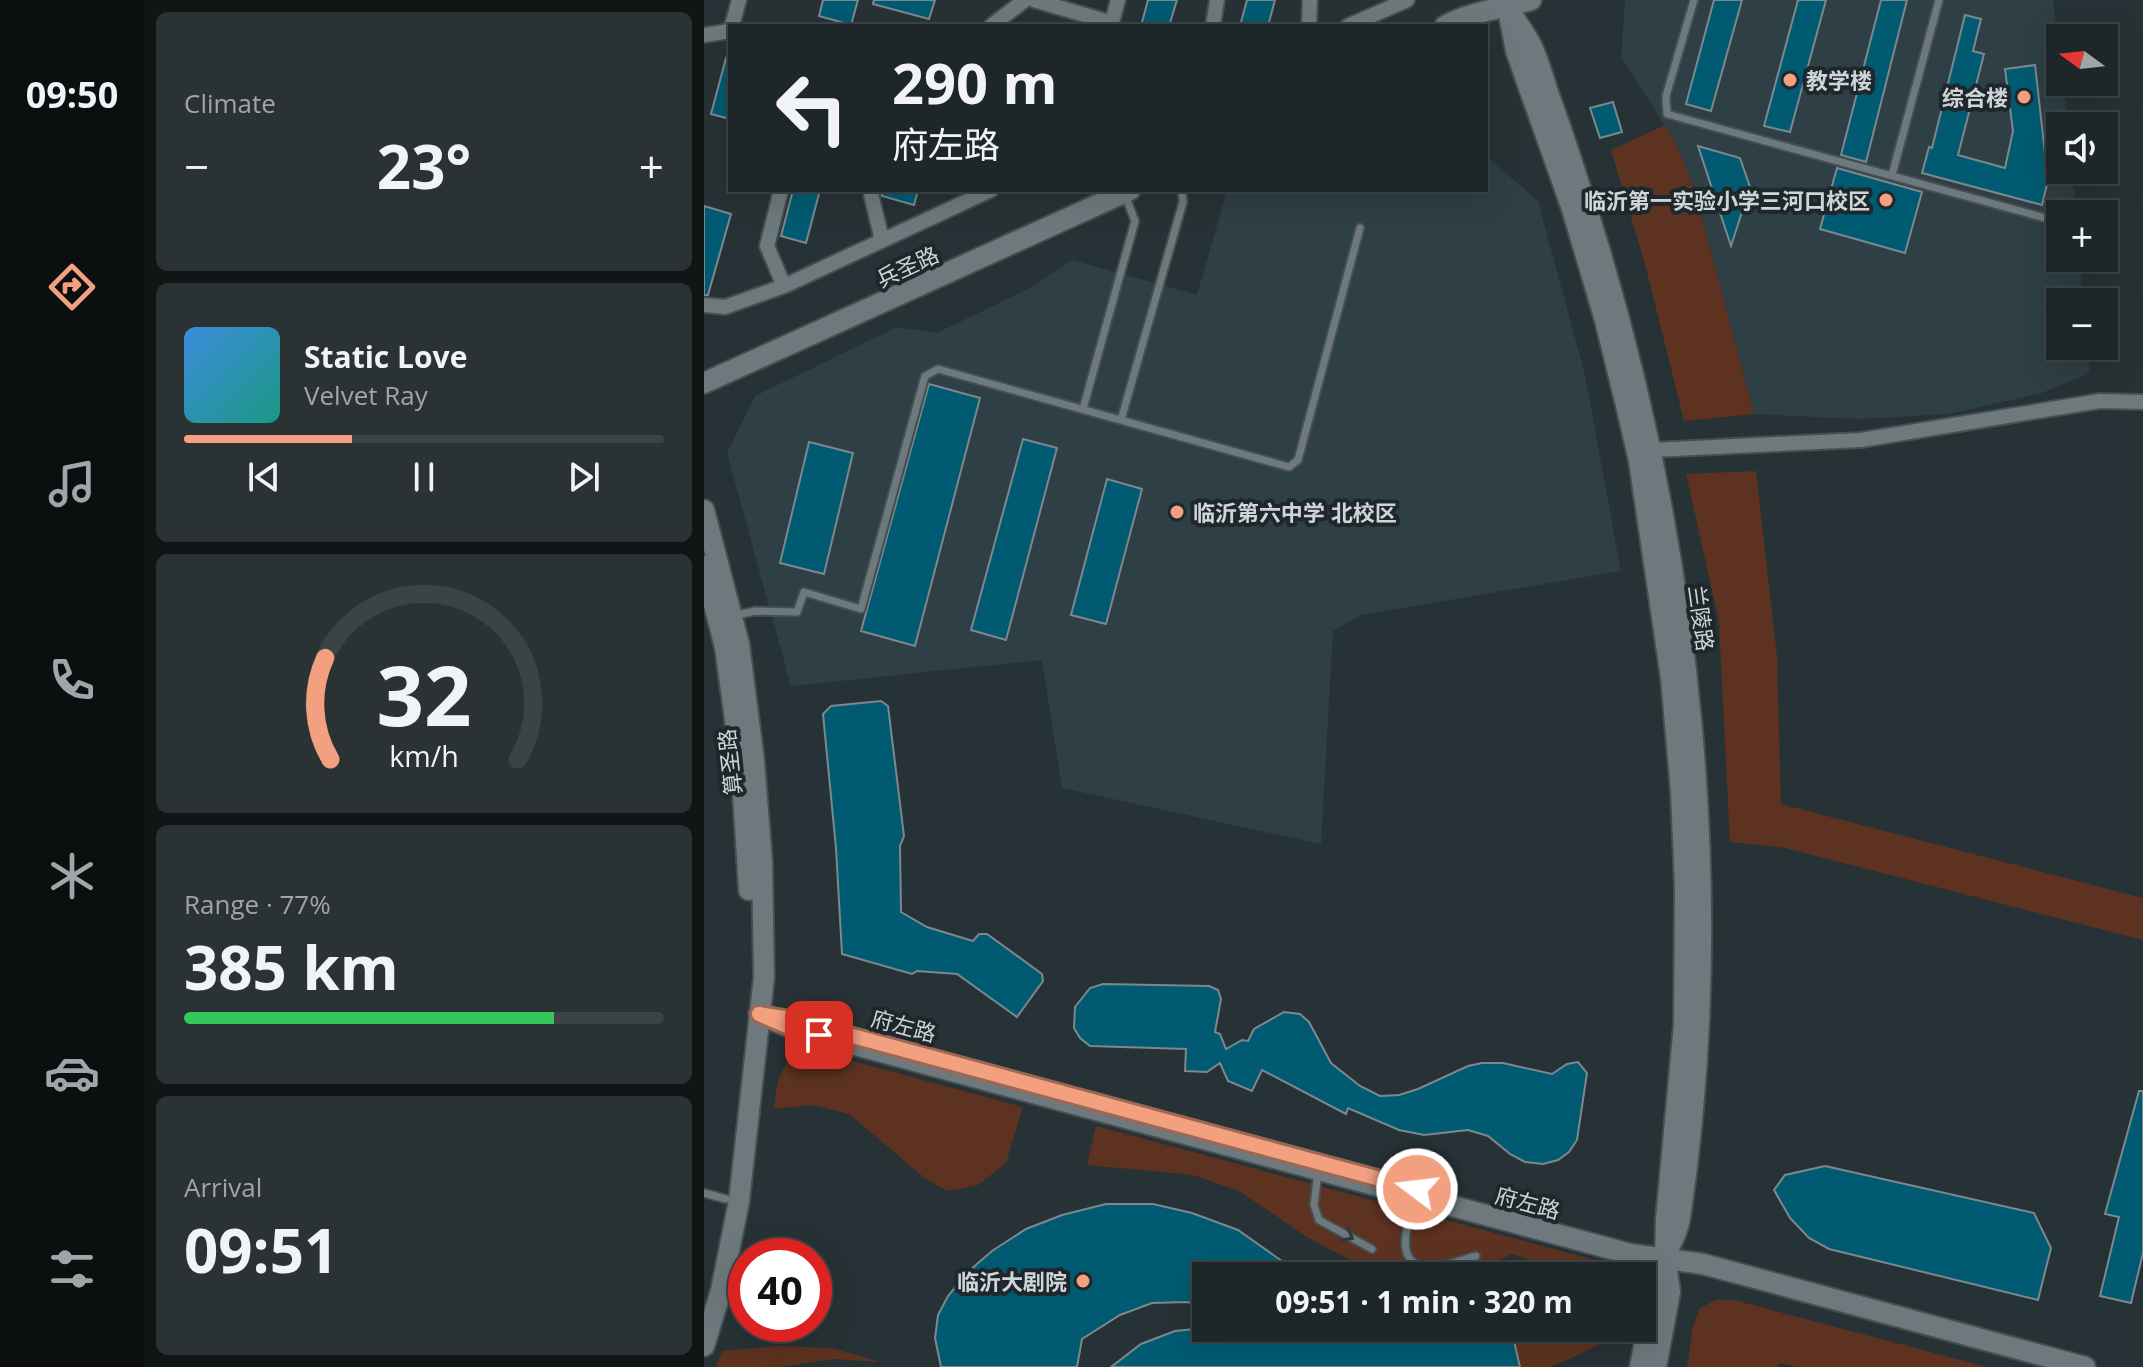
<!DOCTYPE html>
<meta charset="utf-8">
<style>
:root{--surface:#1d2628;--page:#2a3234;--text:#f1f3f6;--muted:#a0a5a8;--line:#3b4345;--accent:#f2a080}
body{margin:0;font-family:"Open Sans","Noto Sans SC",sans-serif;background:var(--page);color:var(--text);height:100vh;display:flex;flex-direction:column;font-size:30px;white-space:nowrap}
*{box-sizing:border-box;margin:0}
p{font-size:26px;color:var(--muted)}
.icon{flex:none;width:44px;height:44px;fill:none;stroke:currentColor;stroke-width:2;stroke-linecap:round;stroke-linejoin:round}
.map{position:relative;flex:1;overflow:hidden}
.drawer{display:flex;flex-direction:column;gap:12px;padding:12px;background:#101516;width:560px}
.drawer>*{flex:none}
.banner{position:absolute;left:24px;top:24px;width:760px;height:168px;border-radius:0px;box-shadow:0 8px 32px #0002,0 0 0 2px var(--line);background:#1d2628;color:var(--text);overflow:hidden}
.needle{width:52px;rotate:285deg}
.fabs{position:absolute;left:1342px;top:24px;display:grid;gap:16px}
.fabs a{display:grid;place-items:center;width:72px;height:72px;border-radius:0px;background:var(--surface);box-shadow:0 8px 32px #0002,0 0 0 2px var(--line);font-size:40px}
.speed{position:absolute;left:24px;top:1238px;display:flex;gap:16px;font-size:40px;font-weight:700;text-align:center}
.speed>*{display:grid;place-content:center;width:104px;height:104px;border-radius:50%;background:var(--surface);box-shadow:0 8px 32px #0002,0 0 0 2px var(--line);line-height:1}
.speed .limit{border:12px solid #d22;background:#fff;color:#111}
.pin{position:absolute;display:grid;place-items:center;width:68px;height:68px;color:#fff;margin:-34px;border-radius:16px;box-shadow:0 4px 12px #0006}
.me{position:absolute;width:88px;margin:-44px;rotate:285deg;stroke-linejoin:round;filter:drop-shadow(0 0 6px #0008)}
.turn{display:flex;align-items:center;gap:28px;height:168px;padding:0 32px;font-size:36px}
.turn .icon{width:104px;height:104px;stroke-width:2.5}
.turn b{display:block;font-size:56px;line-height:68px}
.big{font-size:60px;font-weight:700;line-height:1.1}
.drawer .card{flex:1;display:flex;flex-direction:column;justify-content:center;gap:12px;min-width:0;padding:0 28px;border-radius:12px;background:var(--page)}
.drawer .dial{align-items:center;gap:0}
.dial svg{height:208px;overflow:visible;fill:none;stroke:var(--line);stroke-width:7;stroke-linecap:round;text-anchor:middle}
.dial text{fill:var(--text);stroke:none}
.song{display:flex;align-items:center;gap:24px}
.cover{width:96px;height:96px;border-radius:12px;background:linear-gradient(135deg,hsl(210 70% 55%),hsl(170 70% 35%))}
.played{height:8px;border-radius:4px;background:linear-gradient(90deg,var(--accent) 35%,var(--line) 35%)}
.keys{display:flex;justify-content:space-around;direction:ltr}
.heat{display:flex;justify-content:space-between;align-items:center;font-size:44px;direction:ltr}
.charge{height:12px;border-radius:6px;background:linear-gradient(90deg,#34c759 77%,var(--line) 0)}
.trip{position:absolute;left:488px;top:1262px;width:464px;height:80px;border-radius:0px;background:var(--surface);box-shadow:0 8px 32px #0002,0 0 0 2px var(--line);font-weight:700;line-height:80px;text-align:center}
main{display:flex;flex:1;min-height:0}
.tab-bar{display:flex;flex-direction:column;width:144px;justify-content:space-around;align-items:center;background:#0c0f10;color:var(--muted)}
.tab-bar .icon{width:56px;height:56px}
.tab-bar .on{color:var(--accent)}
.tab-bar b{font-size:36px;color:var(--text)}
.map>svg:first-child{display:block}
</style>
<main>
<nav class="tab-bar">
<b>09:50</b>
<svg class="icon on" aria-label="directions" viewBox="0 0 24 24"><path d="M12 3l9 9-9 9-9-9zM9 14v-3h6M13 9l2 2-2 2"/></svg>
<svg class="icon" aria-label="music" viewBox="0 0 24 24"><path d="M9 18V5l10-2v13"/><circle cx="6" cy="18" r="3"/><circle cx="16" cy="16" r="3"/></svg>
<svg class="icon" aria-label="phone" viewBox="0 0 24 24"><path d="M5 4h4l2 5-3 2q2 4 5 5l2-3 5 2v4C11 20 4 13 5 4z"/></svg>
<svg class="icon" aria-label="climate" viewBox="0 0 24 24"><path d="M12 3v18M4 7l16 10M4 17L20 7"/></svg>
<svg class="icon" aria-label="car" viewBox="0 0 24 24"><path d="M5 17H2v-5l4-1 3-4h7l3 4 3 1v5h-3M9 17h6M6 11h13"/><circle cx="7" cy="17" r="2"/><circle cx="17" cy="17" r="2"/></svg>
<svg class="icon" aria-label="filters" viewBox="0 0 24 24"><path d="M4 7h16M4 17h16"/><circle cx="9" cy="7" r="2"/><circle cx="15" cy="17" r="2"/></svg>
</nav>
<section class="drawer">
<div class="card"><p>Climate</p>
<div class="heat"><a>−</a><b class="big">23°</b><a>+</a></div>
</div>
<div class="card">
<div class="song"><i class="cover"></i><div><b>Static Love</b><p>Velvet Ray</p></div></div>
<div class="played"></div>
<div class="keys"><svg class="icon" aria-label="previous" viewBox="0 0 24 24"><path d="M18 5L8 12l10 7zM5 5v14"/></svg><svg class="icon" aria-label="pause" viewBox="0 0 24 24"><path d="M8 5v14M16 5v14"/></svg><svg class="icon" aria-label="next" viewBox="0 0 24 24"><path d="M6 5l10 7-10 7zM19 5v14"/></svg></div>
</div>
<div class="card dial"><svg viewBox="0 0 100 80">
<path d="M14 69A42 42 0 1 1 86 69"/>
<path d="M14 69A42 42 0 0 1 12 30" stroke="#f2a080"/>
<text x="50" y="56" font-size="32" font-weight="700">32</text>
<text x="50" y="72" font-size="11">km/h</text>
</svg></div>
<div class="card"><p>Range · 77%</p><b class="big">385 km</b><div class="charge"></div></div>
<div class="card"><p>Arrival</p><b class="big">09:51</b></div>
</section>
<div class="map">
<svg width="1439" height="1367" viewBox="0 0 1439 1367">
<rect width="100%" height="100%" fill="#273236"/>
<path fill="#2e3f45" d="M921 0H1349L1356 56V82H1359L1364 126H1356V170H1368L1372 214H1356V258H1375L1379 302H1356V346H1383L1386 373 1338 393 1245 414 1156 419 1050 414 990 187 972 143 917 57Z
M782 156 834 201 881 375 917 571 657 615 629 631 617 844 358 788 338 660 87 686 23 453 51 396 193 327 233 333 324 289 368 260 493 295 523 190H782Z"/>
<path fill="#5d3220" d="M961 125 972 143 990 187 1050 414 980 421 941 264 907 150Z
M1052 471 1073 657 1077 804 1439 898V940L1077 847 1026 842 1015 622 982 474Z
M93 1053H119L319 1107 302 1163 274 1185 243 1191 222 1179 145 1114 108 1105 70 1109C73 1085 74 1068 93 1053Z
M392 1126 898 1262 918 1270 921 1276H825L844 1266 807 1254 781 1268 755 1276H695L675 1272 636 1255 603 1237 535 1191 489 1175 383 1165Z
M1012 1300H1030L1283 1367H1093L1075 1363 1073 1367H983L989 1327 996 1308Z
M772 1328H924L881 1352 846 1367H816L810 1341 754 1332Z
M75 1346 128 1348 176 1362 130 1359 76 1367H12L18 1351Z"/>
<path fill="#005b72" stroke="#7c888d" stroke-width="2" d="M119 0H154L147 25 115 16Z
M170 0H231L225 19 169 4Z
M444 0H473L465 26H437Z
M543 0H571L564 26H536Z
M1010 0H1038L1007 111 982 104Z
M1094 0H1122L1086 132 1060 126Z
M1177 0H1203L1162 162 1137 155Z
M1261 15 1277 19 1269 51 1280 54 1254 155 1301 168 1309 131 1301 69 1331 65 1344 180 1338 205 1218 173 1225 147 1228 148Z
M22 58 26 59V119L7 114Z
M909 102 918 132 896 138 886 108Z
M994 146 1036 158 1046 187 1027 246Z
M1133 168 1218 192 1201 253 1116 229Z
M89 190H116L102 243 77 236Z
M176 190H214L210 205 178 196Z
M0 206 27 214 4 295H0Z
M225 384 276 398 211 646 157 631Z
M319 439 353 448 302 640 267 630Z
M105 442 149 453 120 574 76 563Z
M403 479 438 489 402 624 367 615Z
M177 701 184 706 200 836 196 846 197 912 223 927 269 941 275 934H283L338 974 339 981 313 1017 253 974 213 971 208 974 138 954 132 848 119 714 127 706Z
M399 984 505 986 514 990 517 999 511 1032 516 1034 522 1049 538 1040 544 1041 550 1029 580 1012 596 1014 605 1022 627 1063 656 1086 676 1096 695 1095 714 1089 764 1066 778 1063H799L848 1074 863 1064 874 1062 883 1073 873 1140 865 1152 854 1160 839 1164 821 1162 806 1154 784 1136 764 1130 720 1135 695 1130 644 1108 642 1114 558 1070 548 1091 524 1081 516 1063 503 1072 481 1071 482 1049 386 1046 376 1038 370 1028 371 1007 386 988Z
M1435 1091H1439V1253L1427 1303 1396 1296 1415 1217 1401 1214Z
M1121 1166 1330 1213 1347 1248 1334 1300 1125 1249 1105 1238 1086 1218 1070 1190 1081 1175Z
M402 1204H449L488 1213 534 1230 599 1276H502V1305L482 1302 448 1303 416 1315 378 1339 373 1367H237L231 1338 234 1315 244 1296 265 1271 288 1251 322 1229 358 1215Z
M501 1328 570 1332 565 1328H732L810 1341 816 1367H407L437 1344 471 1331Z"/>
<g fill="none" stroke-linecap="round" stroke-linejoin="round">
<defs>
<path id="lane" d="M990 0 962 96 963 114 1352 221
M1188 175 1235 0
M379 409 431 221 421 195
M417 420 479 202 478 190
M28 616 51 611 93 612 100 592 157 609 221 376 234 369 585 467 594 460 656 228
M614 1172 610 1205 615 1220 668 1249
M0 1193 22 1199
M712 1198C702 1226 686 1273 735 1266 747 1265 760 1259 772 1256"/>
<path id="street" d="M330 0 408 23
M28 26 35 0
M287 26 321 0
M407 26 414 0
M509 26 513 0
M605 26 606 0
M644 26 703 0
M0 35 26 31
M77 190 63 246 80 286
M166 190 178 240
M0 305 21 307 80 286 287 190
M948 450 1157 440 1396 401 1439 402"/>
<path id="secondary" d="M798 0C807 14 817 27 825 41 835 59 840 82 847 101 865 150 880 199 895 248 987 555 1024 900 976 1218 974 1234 963 1248 959 1264 949 1298 943 1332 936 1367
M806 20 812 51 868 209 901 320 922 405 935 461 967 678 977 792 981 887 980 1024 962 1219 961 1257 966 1292 952 1367
M741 26C768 11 798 9 827 0
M0 383 426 190
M0 510 35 644 50 761 58 861 60 977 35 1201 17 1291 0 1346
M0 566 21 647 37 763 45 890
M55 1014 85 1027 926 1254 999 1264 1381 1367"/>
</defs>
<use href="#lane" stroke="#454e51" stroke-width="11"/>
<use href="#street" stroke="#454e51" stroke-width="18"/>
<use href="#secondary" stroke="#454e51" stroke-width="24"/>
<use href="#lane" stroke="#6d797d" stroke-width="7"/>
<use href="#street" stroke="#6d797d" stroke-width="14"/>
<use href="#secondary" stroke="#6d797d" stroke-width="20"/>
</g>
<defs><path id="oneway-chevron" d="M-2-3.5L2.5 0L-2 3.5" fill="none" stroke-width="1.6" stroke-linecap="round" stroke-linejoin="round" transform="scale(2)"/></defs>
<use stroke="#2e383c" href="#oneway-chevron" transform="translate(644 1236) rotate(29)"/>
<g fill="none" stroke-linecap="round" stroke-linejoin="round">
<defs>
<path id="route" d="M115 1035 85 1027 55 1014 86 1019 713 1189"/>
</defs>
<use href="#route" stroke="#9d6853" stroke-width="20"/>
<use href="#route" stroke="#f2a080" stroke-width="14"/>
</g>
<g fill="#f2a080" stroke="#1e282c" stroke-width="3">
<circle cx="1086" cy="80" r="8"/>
<circle cx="1320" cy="97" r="8"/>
<circle cx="1182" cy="200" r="8"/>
<circle cx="473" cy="512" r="8"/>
<circle cx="379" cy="1281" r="8"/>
</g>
<g text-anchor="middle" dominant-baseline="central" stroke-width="8" stroke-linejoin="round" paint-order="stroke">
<g font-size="22" font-weight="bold" fill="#ced4d7" stroke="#1e282c" text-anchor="end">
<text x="1102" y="80" text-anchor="start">教学楼</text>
<text x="1304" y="97">综合楼</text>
<text x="1166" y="200">临沂第一实验小学三河口校区</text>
<text x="489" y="512" text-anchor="start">临沂第六中学 北校区</text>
<text x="363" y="1281">临沂大剧院</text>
</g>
<g font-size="22" fill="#ced4d7" stroke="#1e282c">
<text transform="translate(203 266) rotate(-25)">兵圣路</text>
<text transform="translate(998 618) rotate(82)">兰陵路</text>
<text transform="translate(25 762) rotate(-96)">算圣路</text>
<text transform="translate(200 1025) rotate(15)">府左路</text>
<text transform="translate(824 1202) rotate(15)">府左路</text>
</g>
</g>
</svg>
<div class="fabs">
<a><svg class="needle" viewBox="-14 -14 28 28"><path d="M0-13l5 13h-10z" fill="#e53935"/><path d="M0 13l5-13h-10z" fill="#a0a5a8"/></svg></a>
<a><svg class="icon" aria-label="sound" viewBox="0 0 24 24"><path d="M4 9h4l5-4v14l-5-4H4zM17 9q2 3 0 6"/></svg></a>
<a>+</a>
<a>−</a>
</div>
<div class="speed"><div class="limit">40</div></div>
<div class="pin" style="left:115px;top:1035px;background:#d93025"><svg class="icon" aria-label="arrive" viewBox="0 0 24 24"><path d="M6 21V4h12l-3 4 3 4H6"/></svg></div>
<svg class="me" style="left:713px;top:1189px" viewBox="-20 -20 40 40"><circle r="17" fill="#f2a080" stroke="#fff" stroke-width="3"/><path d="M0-11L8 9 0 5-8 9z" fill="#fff"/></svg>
<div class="trip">09:51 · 1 min · 320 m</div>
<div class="banner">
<div class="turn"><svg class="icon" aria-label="left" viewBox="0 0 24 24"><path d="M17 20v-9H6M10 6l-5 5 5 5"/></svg><div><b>290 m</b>府左路</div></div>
</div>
</div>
</main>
